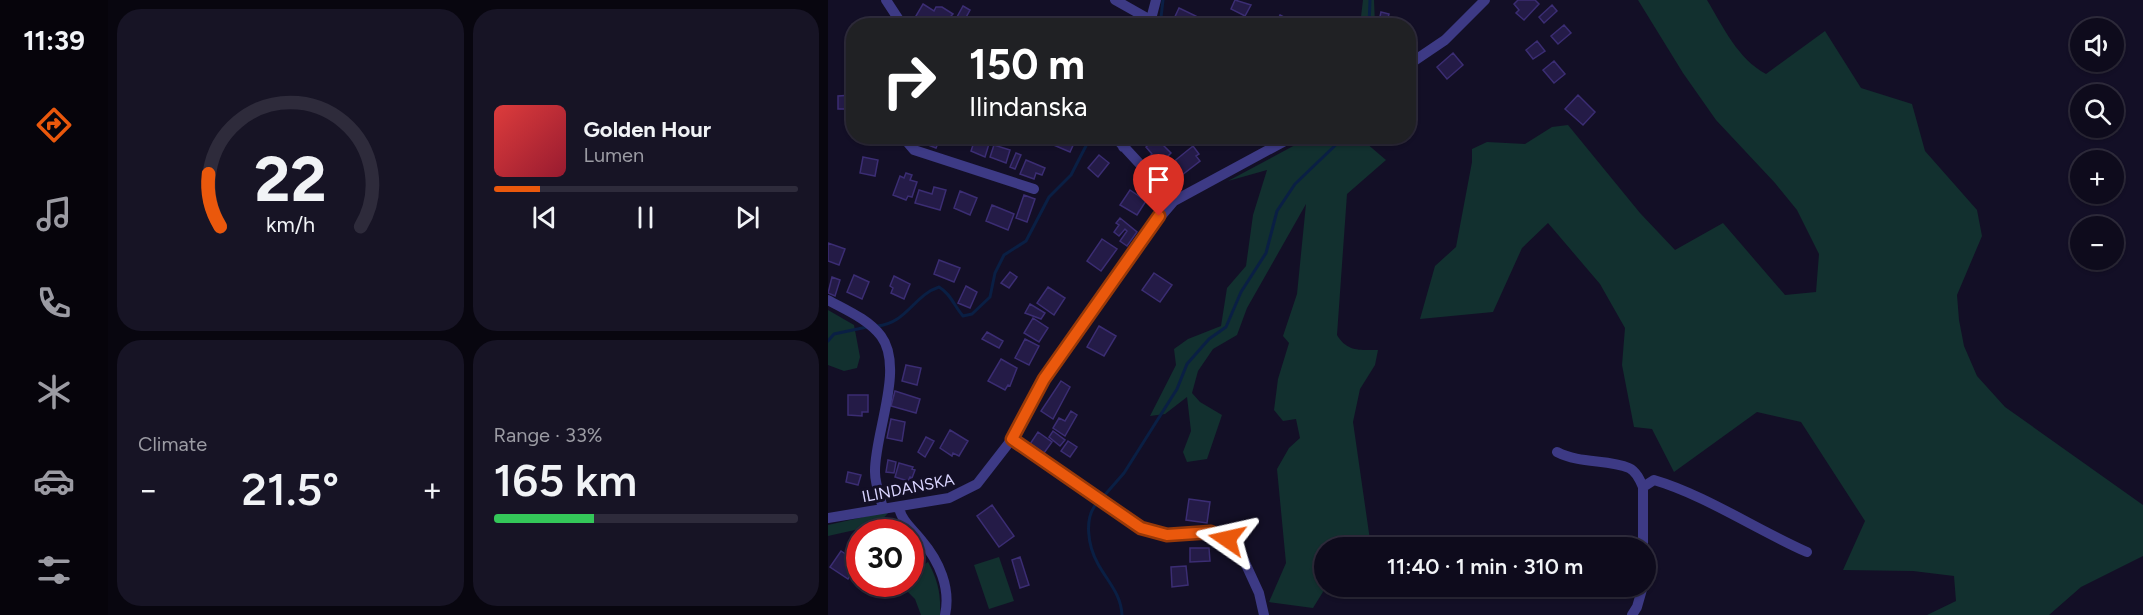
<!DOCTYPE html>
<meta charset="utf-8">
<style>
:root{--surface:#0e0b1c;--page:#171425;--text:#f1f3f6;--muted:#9b9ba3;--line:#2e2b3b;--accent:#ea580c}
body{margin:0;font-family:Figtree,sans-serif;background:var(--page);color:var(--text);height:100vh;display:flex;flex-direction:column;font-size:22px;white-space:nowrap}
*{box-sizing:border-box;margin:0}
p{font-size:20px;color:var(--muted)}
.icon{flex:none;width:33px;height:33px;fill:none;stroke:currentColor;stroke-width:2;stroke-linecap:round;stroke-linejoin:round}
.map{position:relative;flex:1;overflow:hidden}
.side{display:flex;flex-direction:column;gap:9px;padding:9px;background:#08060f;width:720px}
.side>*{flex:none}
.hud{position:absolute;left:18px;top:18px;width:570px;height:126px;border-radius:24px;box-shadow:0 2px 4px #0004,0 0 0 2px var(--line);background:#202124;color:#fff;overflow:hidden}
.buttons{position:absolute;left:1242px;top:18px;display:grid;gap:12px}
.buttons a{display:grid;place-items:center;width:54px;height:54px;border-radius:50%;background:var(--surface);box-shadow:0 2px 4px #0004,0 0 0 2px var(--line);font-size:30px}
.speed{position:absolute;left:18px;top:519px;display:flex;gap:12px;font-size:30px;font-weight:700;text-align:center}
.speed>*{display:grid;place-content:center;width:78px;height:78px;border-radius:50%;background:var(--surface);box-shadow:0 2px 4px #0004,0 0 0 2px var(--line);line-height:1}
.speed .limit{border:9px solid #d22;background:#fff;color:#111}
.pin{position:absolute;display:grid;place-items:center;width:51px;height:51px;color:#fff;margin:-62px -26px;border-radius:50% 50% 50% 0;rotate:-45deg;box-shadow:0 0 6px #0007}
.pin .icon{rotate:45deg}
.me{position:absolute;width:66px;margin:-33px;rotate:281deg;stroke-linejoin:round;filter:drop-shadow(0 0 4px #0008)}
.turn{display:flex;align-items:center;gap:21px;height:126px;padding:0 24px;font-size:27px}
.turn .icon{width:78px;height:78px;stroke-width:2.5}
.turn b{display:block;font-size:42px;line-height:51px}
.big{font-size:45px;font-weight:600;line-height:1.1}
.side .tile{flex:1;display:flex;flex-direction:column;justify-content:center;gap:9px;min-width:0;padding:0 21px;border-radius:24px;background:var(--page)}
.side .dial{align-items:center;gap:0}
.dial svg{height:156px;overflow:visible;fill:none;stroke:var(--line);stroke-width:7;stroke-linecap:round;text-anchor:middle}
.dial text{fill:var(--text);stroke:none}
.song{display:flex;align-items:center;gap:18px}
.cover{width:72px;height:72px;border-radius:9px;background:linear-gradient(135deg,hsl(0 70% 55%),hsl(350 70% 35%))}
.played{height:6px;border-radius:3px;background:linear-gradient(90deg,var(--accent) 15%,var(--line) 15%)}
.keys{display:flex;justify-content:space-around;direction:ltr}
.heat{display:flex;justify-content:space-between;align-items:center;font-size:33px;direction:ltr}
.charge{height:9px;border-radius:4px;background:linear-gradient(90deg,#34c759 33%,var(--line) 0)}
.side .tiles{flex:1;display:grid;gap:9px;grid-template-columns:repeat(2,1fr)}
.trip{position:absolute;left:486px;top:537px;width:342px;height:60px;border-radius:30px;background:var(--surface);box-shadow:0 2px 4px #0004,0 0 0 2px var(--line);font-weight:600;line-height:60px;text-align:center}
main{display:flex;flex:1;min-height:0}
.dock{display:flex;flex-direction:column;width:108px;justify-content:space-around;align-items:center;background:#06040b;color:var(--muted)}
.dock .icon{width:42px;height:42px}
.dock .active{color:var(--accent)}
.dock b{font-size:27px;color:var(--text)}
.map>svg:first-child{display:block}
</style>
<main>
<nav class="dock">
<b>11:39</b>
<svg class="icon active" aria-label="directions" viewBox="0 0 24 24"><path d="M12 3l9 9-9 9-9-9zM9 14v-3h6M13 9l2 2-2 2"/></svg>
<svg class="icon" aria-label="music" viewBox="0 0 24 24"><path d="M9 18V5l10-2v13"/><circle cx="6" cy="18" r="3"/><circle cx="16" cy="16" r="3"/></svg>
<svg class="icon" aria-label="phone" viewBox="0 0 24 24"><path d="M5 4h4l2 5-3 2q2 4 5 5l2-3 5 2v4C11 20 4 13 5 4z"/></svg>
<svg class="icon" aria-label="climate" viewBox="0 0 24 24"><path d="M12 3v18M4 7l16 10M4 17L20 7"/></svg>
<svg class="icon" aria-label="car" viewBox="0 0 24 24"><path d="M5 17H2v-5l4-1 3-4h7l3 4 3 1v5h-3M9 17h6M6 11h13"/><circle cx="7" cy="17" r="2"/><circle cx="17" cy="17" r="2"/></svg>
<svg class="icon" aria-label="filters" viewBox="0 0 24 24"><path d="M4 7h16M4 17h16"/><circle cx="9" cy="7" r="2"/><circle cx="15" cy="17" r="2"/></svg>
</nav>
<section class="side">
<div class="tiles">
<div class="tile dial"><svg viewBox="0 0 100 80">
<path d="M14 69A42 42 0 1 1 86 69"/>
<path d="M14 69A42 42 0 0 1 8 42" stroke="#ea580c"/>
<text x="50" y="56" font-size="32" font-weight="700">22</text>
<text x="50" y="72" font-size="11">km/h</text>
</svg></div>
<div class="tile">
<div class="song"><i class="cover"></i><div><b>Golden Hour</b><p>Lumen</p></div></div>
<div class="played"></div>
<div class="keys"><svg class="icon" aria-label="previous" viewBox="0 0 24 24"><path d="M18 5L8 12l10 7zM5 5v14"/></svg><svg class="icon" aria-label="pause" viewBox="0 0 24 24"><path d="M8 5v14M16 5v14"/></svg><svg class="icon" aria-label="next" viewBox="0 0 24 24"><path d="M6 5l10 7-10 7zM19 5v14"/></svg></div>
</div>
<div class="tile"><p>Climate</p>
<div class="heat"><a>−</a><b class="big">21.5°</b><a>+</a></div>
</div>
<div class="tile"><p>Range · 33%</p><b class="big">165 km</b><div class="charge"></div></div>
</div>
</section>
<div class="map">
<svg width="1315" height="615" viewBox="0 0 1315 615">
<rect width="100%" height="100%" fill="#130f26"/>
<path fill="#12302f" d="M535 0H546L547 25H532Z
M810 0H879C895 27 910 59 938 74L997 31 1033 88 1084 104 1097 151 1149 210 1154 236 1129 295 1131 320 1136 346 1149 376 1177 407 1315 505V556L1253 587 1221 615H1099L1128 601 1126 576 1085 571 1015 570 1037 521 973 422 929 412 846 472 824 429 806 427 794 365 797 328 772 284 720 223 694 248 665 312 592 319 607 266 628 247 644 162V149L659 142 697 144 724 127 740 125 812 213 847 250 895 223 957 295 988 292 991 254 969 210 947 183 888 120 855 73Z
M482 137H531L558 160 519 194 509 335C519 352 532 350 550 350L547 365 532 389 525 422 543 547 496 548 498 587 485 608 441 602 458 563 449 469 461 448 472 438 468 419 455 421 446 410 450 379 461 343 455 336 469 294 478 204 419 308 409 335 385 349 370 371 364 393 372 402 394 415 379 459 359 462 355 452 363 431 359 397 337 414 322 416 348 365 346 349 360 339 393 326 399 288 418 266 425 215 439 170 400 181Z
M0 310 26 325 32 357 29 368 16 371 0 365Z
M62 511 49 525 0 536V525Z
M171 557 186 601 161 609 146 565Z
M100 562C110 580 113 594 112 615H93L87 599 72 584H82L83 573Z"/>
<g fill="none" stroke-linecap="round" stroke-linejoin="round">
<path stroke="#0a1f44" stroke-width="3" d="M332 26 335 0
M541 26 542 0
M49 326C78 324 86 295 111 287 123 294 126 306 135 316L144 314 162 297 167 273 176 255 198 241 221 197 243 175 263 136
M0 341 6 334 39 327
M275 497 296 473 349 389 359 364 381 339 398 327 413 292 438 253 449 211 467 184 517 136
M270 502C255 517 260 546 270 564 280 582 293 594 294 615"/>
</g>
<path fill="#241b47" stroke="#3b2d73" stroke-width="1.5" d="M407 0 423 5 417 16 403 9Z
M690 0H707L711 4 696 20 688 13 691 10 686 4Z
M95 4 106 11 108 7H114L125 14 114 26H82Z
M724 5 729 11 716 23 711 17Z
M135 6 142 10 136 21 129 17Z
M351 8 370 17 366 26 344 23Z
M553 12 561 14 558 26H550Z
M452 15 469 24 468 26H447Z
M736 25 743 33 730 44 723 36Z
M709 41 717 51 705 59 698 50Z
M625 53 635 65 619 79 609 67Z
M726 61 737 74 726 83 715 70Z
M24 95V109H10V96Z
M750 95 767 112 755 125 737 109Z
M88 136H113L108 148 87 140Z
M224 136H237L247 141 242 152 221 143Z
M328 138 343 153 329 167 320 158 324 154 318 147Z
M147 139 161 144 157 157 143 151Z
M166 145 182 150 178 163 162 157Z
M365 146 371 154 368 156 372 161 354 175 344 163Z
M188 153 193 155 187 169 182 167Z
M271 155 281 163 270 177 260 168Z
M35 157 50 160 47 176 32 173Z
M198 160 217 168 214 175 208 173 206 179 192 174Z
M78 173 84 175 82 180 89 182 84 197 80 196 78 200 65 195 72 176 76 178Z
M106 187 118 190 112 210 87 203 91 190 104 194Z
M302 190 318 201 309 215 292 205Z
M132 191 149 198 142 215 126 208Z
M196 195 207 199 199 222 188 218Z
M164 205 186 214 180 230 158 221Z
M292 218 309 232 299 246 292 241 299 231 297 229 291 236 286 232 291 225 288 223Z
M274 239 289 249 273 271 259 261Z
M0 243 17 249 11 265 0 261Z
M111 260 132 268 126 282 106 274Z
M182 272 189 277 181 288 173 283Z
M326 273 344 285 332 302 314 290Z
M26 275 41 282 34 299 19 292Z
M66 276 82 284 76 299 63 293 65 288 62 286Z
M4 277 12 280 7 296 0 293Z
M138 286 149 292 142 308 130 303Z
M220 287 237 298 226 315 209 303Z
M202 304 217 313 213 319 197 313Z
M205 318 220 328 211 342 196 333Z
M271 326 288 336 276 356 259 347Z
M159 332 175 341 171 348 154 339Z
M197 339 211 346 201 365 187 358Z
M173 359 189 368 182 386 180 385 177 390 160 381Z
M78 365 93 368 89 385 74 381Z
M233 381 242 387 225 419 213 411Z
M67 391 92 399 88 413 63 406Z
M20 395H40V412H34V416L20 415Z
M243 411 249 415 237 436 225 428 231 418 237 421Z
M63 419 77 422 74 441 59 438Z
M122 430 140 441 131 456 125 453 124 456 112 448Z
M225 431 237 440 232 446 221 437Z
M210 432 224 442 216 453 202 444Z
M98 437 106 441 97 457 90 452Z
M240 441 249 447 242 457 233 451Z
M60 460 68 462 66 473 58 472Z
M71 463 85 467 84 469 87 470 84 478 82 477 80 481 67 477Z
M20 472 33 475 30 485 18 482Z
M361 499 382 502 379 523 358 520Z
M164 505 186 536 171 547 149 516Z
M362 548H381L382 561 362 562Z
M13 551 31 563 20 579 2 567Z
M192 557 201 585 192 588 184 560Z
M358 566 360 585 344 587 343 567Z"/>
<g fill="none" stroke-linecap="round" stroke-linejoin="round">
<path stroke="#3d3a85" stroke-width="10" d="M58 0 75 26
M287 0 319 18 324 26
M322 23 328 0
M580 65 617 40 657 0
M80 136V143L86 150 206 189
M286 136 346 201
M295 147 302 136
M0 300C18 310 40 319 53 336 77 368 46 435 47 472 47 484 52 497 55 508
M184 439 313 528 339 535 383 532 399 539 414 556 431 593 436 615
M729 452C752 464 780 459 801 468 808 471 812 480 815 487L826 480C877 495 929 530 979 552
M815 487V548
M71 507C73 521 86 530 94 541 111 561 123 588 117 615
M0 518 121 498 149 484 184 439 216 379 316 236 346 201 466 136
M804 615 809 607 815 586"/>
</g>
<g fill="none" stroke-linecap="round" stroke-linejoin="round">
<defs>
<path id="route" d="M331 216 216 379 184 439 313 528 339 535 383 532 399 539"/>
</defs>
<use href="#route" stroke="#983908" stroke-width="15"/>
<use href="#route" stroke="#ea580c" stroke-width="10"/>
</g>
<g text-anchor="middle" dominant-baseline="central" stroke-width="6" stroke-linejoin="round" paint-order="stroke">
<g font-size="16" fill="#d9d4ff" stroke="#130f26">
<text transform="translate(80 488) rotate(-11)">ILINDANSKA</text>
</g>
</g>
</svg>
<div class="buttons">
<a><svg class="icon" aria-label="sound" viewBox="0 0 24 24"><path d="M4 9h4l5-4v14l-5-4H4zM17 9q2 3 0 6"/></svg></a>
<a><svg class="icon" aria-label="search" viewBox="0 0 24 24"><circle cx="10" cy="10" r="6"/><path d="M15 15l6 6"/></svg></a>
<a>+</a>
<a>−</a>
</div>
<div class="speed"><div class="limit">30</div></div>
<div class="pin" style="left:331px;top:216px;background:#d93025"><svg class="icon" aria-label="arrive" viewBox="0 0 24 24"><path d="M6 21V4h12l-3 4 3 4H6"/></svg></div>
<svg class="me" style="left:399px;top:539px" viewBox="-20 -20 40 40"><path d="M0-17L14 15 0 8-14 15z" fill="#ea580c" stroke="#fff" stroke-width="4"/></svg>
<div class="trip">11:40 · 1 min · 310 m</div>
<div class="hud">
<div class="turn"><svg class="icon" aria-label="right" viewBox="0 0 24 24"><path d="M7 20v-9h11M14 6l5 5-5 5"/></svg><div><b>150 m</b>Ilindanska</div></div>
</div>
</div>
</main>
